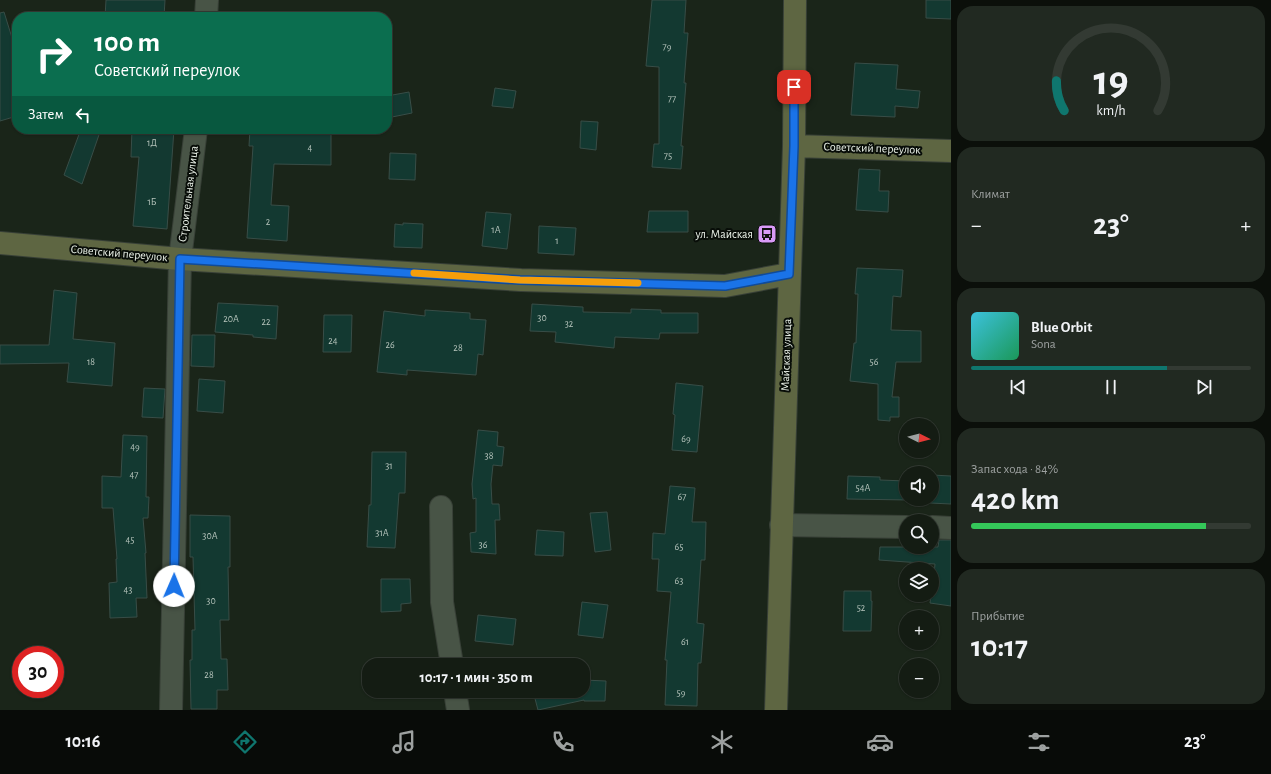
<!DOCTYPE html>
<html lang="ru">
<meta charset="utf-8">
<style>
:root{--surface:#141c13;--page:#212921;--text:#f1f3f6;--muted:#9da1a0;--line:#333a33;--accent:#0f766e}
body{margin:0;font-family:"Alegreya Sans",sans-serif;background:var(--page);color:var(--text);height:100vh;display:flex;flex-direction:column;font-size:15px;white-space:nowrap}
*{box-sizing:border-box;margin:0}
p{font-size:13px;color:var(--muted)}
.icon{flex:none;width:22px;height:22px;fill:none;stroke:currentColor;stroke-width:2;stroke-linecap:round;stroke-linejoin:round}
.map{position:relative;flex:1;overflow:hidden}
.side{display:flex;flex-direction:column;gap:6px;padding:6px;background:#0b0f0a;width:320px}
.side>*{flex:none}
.hud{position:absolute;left:12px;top:12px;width:380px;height:122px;border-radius:16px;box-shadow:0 1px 3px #0004,0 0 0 1px var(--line);background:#0b6e4f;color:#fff;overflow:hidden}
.needle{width:26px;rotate:96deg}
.controls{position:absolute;left:899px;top:418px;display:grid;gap:8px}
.controls a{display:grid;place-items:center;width:40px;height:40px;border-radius:50%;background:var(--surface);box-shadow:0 1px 3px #0004,0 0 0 1px var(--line);font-size:20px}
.speed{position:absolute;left:12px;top:646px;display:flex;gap:8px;font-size:20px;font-weight:700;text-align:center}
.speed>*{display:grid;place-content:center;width:52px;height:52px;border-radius:50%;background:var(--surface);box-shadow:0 1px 3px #0004,0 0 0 1px var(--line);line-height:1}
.speed .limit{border:6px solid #d22;background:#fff;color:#111}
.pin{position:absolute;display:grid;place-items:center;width:34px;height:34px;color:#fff;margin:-17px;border-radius:8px;box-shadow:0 2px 6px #0006}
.me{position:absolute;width:44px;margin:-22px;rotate:1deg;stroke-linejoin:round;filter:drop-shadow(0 0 3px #0008)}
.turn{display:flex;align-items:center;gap:14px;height:84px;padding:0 16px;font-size:18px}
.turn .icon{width:52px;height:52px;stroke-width:2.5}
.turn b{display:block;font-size:28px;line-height:34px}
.then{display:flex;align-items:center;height:38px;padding:0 16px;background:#0003;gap:8px;font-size:15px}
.big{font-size:30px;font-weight:600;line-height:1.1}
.side .widget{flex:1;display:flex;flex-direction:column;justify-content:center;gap:6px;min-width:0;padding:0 14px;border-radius:16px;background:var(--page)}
.side .dial{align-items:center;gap:0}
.dial svg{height:104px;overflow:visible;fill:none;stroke:var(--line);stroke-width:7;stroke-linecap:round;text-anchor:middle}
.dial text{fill:var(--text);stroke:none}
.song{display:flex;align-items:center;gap:12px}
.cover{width:48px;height:48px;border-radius:6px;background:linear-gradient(135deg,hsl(190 70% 55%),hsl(150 70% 35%))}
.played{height:4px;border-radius:2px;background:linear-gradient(90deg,var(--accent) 70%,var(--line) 70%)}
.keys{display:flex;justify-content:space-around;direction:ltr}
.heat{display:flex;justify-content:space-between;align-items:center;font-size:22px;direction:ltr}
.charge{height:6px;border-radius:3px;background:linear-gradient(90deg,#34c759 84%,var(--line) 0)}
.trip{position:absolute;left:362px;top:658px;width:228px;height:40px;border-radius:16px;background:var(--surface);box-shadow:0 1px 3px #0004,0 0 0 1px var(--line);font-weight:600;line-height:40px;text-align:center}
.menu{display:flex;height:64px;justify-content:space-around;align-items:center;background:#080b08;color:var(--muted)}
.menu .icon{width:28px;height:28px}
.menu .current{color:var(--accent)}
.menu b{font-size:18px;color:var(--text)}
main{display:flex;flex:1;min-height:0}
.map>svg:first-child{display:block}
</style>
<main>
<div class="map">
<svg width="951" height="710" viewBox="0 0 951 710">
<rect width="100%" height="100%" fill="#1a2519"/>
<path fill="#133931" stroke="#384d47" d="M106 0H165L164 17H105Z
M652 0H686L684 33H688L684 83H686L681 146H683L681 169 652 167 654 144H659V67L646 66Z
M926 0H951V19L926 18Z
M4 12 17 54V116L0 121V13Z
M855 63 898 65 896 89 920 91 918 108 895 106V117L851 115Z
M495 88 516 91 513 108 492 106Z
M409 92 412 113 387 118V96Z
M581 121 598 122 596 150 580 148Z
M81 129H101L82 184 64 175Z
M132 129H174L167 229 133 226 139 157H131Z
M250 129H275V131H331V165L274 164 271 205 289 206 287 241 247 238 253 146H249Z
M390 153 416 154 415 180 389 179Z
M859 169 880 170 879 191H889L888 212 856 210Z
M649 211H688V232H647Z
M486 212 511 214 507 249 482 246Z
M403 223 423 224 422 248 394 247 395 224 403 225Z
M539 226 576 228 574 255 538 253Z
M857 268 903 270 901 297 893 296 891 330 921 331V362H896L892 397H899V417H890V421L878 420V384L850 381 854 343H856L858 294H855Z
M54 290 77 293 73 339 115 343 112 386 67 382 69 363 0 364V345H49Z
M218 303 278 306 276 339 253 337V335L215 332Z
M532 304 583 307V312L631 313V309L661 310V313H698V333H660L659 339 615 337 614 348 555 342 556 332 530 331Z
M425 310 470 313V319L486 320 483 355 478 354 476 375 407 370V375L377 372 384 311 425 316Z
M324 315H352L351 352H323Z
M192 335H215L214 367 191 366Z
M199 379 225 381 223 413 197 411Z
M676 383 703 386 697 452 672 450 675 415 673 414Z
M144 388 165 389 163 418 142 417Z
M478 430 498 432 497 446 504 447 502 466 493 465 491 484 492 504H499L500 520H495L496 554 471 552 470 533 476 532V498L473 499 472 484Z
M123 435 147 436 146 497H149L148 518H143L146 553H145L147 598H136L137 617 110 618 109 583 117 582 116 559H117L113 508H102V476L121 477Z
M372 452H406L405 493H399L395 548 367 547 369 505H371Z
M932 475 951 476V504L909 502V500L847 499 848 476 880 477V480L906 481V499H932Z
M670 486 695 488 692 522H706L705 560H701L697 623 704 624 701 663H698L697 706 665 705 667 660H665L671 592 657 591 659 559H652L653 533 665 534Z
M607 512 611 550 595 552 590 513Z
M190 515 230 516V567H228L229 620H220L221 659H227L228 690H217V709H191L190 660H192V630H195L193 557H190Z
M537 530 564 532 563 556 535 555Z
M939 540H951V606L930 603 931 595H932L935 564 879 560 880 547H938Z
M381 579H410L411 603 401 604V611L381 612Z
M844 591H871V601H872L871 631H843Z
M582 602 608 605 603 638 578 635Z
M478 615 516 619 513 645 475 641Z
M584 680 606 681 605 701H584V700L538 710 533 691H584Z"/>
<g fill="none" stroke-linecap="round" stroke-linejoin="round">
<defs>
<path id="street" d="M206 17 207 0
M441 507 442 602 452 665
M781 525 906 527
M932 527 951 528
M455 691 458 710
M171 710 180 259 196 129"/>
<path id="secondary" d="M794 146 951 151
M0 243 180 259 521 280 725 286 789 274
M776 710 794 146 795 0"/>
</defs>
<use href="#street" stroke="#384037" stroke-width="24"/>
<use href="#secondary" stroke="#384037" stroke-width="24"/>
<use href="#street" stroke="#485446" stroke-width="22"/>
<use href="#secondary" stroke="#5e6642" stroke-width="22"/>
</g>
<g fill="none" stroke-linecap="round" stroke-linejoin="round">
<defs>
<path id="route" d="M174 586 180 259 520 280 725 286 789 274 794 146V87"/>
</defs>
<use href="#route" stroke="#114b97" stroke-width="10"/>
<use href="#route" stroke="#1a73e8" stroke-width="7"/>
<path stroke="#f59e0b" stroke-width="7" d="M414 273 520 280 638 283"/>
</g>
<defs>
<symbol id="bus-square" viewBox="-11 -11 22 22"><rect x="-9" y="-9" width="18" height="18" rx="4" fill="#d99af7" stroke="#080d08"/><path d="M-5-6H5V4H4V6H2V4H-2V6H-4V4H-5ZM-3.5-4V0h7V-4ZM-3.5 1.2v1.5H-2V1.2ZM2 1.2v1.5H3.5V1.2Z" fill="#111"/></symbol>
</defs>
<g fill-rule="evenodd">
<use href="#bus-square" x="756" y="223" width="22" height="22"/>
</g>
<g text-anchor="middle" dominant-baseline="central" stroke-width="4" stroke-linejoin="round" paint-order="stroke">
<g font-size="10" fill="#b6c4bc">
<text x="667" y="47">79</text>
<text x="672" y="99">77</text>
<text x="152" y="143">1Д</text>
<text x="310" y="148">4</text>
<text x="668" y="156">75</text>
<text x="152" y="202">1Б</text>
<text x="268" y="222">2</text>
<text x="496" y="230">1А</text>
<text x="557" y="241">1</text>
<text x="542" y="318">30</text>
<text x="231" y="319">20А</text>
<text x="266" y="322">22</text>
<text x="569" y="324">32</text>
<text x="333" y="341">24</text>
<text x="390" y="345">26</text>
<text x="458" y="348">28</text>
<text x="91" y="362">18</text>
<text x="874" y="362">56</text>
<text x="686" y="439">69</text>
<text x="135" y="447">49</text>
<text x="489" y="456">38</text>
<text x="389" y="466">31</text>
<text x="134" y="475">47</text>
<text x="863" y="488">54А</text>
<text x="682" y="497">67</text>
<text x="382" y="533">31А</text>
<text x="210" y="536">30А</text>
<text x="130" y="540">45</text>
<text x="483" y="545">36</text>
<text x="679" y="547">65</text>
<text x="679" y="581">63</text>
<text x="128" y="590">43</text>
<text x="211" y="601">30</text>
<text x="861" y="608">52</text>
<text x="685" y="642">61</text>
<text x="209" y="675">28</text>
<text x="681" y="693">59</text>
</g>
<g font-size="12" fill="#ecf3ea" stroke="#080d08">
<text transform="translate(872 148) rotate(2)">Советский переулок</text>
<text transform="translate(188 194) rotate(-83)">Строительная улица</text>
<text transform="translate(119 253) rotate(5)">Советский переулок</text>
<text transform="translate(786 355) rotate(-88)">Майская улица</text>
</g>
<g font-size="12" fill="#ecf3ea" stroke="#080d08" text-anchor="end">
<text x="753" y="234">ул. Майская</text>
</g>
</g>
</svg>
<div class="controls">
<a><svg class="needle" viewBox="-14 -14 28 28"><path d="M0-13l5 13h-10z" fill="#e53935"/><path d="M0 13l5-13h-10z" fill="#9da1a0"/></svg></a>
<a><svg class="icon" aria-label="sound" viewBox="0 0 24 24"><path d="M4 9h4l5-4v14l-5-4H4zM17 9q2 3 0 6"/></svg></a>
<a><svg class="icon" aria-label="search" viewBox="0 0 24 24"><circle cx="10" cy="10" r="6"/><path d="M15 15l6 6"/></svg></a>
<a><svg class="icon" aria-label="layers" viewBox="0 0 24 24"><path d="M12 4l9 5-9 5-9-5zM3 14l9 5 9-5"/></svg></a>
<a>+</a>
<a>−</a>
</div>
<div class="speed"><div class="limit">30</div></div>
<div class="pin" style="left:794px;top:87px;background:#d93025"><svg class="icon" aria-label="arrive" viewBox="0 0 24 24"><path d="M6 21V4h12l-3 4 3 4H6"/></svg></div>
<svg class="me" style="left:174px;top:586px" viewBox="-20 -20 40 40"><circle r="19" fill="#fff"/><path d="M0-13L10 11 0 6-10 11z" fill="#1a73e8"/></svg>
<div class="trip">10:17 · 1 мин · 350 m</div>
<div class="hud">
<div class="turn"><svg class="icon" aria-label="right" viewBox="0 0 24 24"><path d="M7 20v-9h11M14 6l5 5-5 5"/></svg><div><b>100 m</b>Советский переулок</div></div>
<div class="then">Затем<svg class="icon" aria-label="left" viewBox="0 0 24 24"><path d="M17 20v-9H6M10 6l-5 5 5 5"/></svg></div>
</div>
</div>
<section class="side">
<div class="widget dial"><svg viewBox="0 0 100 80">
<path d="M14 69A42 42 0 1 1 86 69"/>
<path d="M14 69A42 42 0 0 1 8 46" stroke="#0f766e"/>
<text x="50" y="56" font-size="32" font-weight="700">19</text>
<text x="50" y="72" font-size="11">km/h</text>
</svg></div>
<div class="widget"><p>Климат</p>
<div class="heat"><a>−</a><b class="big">23°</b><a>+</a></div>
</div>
<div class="widget">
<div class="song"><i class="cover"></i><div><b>Blue Orbit</b><p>Sona</p></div></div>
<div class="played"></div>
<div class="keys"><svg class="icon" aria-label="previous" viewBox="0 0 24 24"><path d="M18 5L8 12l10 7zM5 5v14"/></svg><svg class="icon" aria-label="pause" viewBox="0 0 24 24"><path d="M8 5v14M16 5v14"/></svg><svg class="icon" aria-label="next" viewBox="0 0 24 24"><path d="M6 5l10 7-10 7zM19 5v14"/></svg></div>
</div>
<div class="widget"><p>Запас хода · 84%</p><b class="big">420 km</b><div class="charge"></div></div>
<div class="widget"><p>Прибытие</p><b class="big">10:17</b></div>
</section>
</main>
<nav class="menu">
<b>10:16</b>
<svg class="icon current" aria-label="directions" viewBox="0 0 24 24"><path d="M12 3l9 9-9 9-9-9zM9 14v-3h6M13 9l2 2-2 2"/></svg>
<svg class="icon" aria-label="music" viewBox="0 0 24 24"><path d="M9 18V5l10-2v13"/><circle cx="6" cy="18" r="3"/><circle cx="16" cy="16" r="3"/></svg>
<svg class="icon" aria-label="phone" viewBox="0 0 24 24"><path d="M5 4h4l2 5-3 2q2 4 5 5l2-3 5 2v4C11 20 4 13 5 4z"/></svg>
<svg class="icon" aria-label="climate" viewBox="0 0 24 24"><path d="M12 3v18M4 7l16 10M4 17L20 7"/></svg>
<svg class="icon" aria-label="car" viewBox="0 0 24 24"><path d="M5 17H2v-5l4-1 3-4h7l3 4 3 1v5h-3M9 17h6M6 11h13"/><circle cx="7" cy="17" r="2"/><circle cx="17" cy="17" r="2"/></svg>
<svg class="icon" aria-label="filters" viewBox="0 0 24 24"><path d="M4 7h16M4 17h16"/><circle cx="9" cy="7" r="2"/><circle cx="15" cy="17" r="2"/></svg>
<b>23°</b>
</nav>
